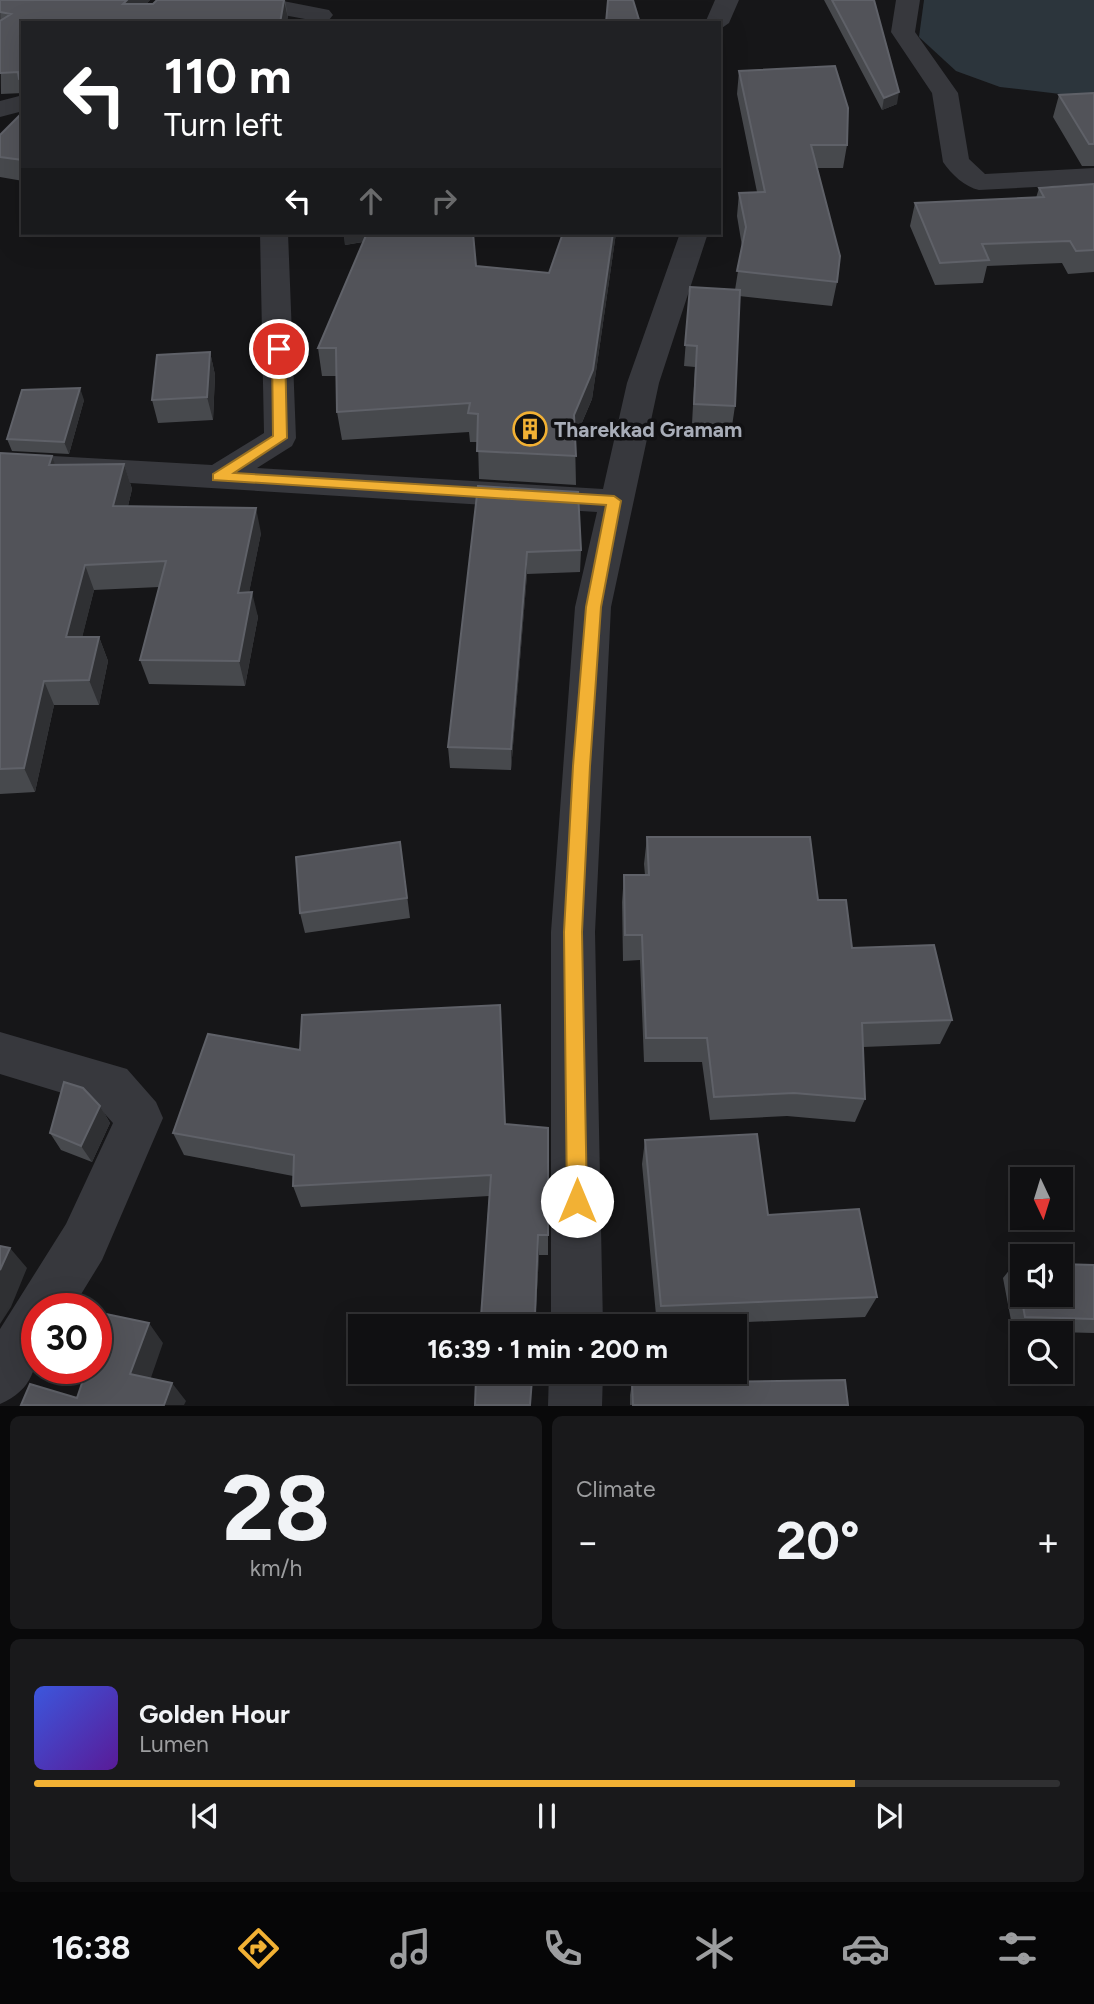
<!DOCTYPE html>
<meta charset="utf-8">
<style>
:root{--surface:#101012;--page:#19191b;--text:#f1f3f6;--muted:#9c9d9f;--line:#303032;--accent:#f2b134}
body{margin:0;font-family:Figtree,sans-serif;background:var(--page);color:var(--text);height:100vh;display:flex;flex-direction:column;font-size:26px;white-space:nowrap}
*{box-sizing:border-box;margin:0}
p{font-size:23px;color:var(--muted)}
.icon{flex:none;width:38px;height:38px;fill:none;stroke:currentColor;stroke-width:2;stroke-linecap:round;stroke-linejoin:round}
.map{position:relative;height:1406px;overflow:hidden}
.details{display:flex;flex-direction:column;gap:10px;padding:10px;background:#09090a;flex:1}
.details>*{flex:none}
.hud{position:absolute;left:21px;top:21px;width:700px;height:214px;border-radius:0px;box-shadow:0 7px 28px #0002,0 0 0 2px var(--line);background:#202124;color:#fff;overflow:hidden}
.needle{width:46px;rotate:176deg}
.buttons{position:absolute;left:1010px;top:1167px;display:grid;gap:14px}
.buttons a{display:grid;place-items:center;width:63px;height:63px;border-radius:0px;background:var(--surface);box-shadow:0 7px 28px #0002,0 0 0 2px var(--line);font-size:35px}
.speed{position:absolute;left:21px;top:1293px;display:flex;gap:14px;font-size:35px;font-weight:700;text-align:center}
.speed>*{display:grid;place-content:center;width:91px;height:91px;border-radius:50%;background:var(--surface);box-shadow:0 7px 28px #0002,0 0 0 2px var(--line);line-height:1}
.speed .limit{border:10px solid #d22;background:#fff;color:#111}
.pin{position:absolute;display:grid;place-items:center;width:60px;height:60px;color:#fff;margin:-30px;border:4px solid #fff;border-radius:50%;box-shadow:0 2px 7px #0007}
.me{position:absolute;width:77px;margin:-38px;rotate:0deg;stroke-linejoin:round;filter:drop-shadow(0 0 5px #0008)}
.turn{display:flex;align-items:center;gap:24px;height:147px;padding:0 28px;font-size:32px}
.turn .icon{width:91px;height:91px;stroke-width:2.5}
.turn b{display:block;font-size:49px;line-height:60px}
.lanes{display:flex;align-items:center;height:66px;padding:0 28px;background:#0003;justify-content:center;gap:35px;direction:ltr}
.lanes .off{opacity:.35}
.big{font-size:52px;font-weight:700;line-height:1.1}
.details .widget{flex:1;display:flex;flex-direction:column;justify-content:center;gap:10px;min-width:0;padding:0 24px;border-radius:10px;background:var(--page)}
.details .dial{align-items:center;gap:0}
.dial b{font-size:91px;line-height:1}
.song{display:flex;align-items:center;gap:21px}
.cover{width:84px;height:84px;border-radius:10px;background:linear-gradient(135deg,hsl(230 70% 55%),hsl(270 70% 35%))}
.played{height:7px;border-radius:4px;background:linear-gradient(90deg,var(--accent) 80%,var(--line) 80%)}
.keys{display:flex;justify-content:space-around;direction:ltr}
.heat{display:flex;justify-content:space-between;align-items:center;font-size:38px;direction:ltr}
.details .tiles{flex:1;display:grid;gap:10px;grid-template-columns:1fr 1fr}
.widget:last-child{grid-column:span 2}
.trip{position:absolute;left:348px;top:1314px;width:399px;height:70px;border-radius:0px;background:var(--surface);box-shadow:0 7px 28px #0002,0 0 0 2px var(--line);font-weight:700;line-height:70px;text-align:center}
.menu{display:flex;height:112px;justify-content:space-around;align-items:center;background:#060607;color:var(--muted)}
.menu .icon{width:49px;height:49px}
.menu .active{color:var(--accent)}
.menu b{font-size:32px;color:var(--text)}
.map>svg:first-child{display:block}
</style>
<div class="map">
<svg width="1094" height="1406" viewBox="0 0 1094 1406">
<rect width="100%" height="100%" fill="#161618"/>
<path fill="#2c353c" d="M924 0H1094V98L1000 87 956 71 919 37Z"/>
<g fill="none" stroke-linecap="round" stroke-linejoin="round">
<path fill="#37383d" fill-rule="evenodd" d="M228 0H278L329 10 333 15 329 20 321 22 240 7 232 5Z
M715 0H739L729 23 719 30V23H705Z
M896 0H920L915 32 958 93 969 159 985 174 1094 168V184L979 190C965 187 951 174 943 162L932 93 891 32Z
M23 95V111L0 117V101Z
M260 233H288L296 438 292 446 257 468 603 489 627 383 680 233H708L659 383 611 607 595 932 603 1326H551V932L575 607 597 512 0 475V453L212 465 264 433Z
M0 1032 127 1069 156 1102 163 1118 102 1260 72 1309H37C37 1350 44 1385 0 1404V1329L66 1224 113 1123 95 1103 0 1074Z
M549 1372H603L602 1406H548Z"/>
</g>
<path fill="#47494d" d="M0 0H150L146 4H153L157 0H285L288 18 23 23V93L1 94Z
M824 0H874L897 104 882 110Z
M739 71 847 145 843 168H817L837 282 832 306 739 296 735 406 732 426 692 424 695 367 684 366 690 287 735 290 742 246 737 216 739 193 757 192 737 94Z
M1094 93V166H1082L1053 117 1059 95Z
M23 112V181L0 177V135Z
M1094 184V272L1068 274 1062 263 987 266 983 283 935 285 910 226 915 203 1036 198 1039 188Z
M344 233 476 266 549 273 563 233H616L592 399 575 439 576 485 479 479 478 442H470L469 432 342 440 337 412V376H322L318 348 363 242 345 245Z
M210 352 215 375 213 420 158 423 152 400Z
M84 400 69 454 12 451 7 439Z
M0 453 52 456 55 465 124 464 132 489 128 506 261 533 249 592 258 617 245 686 149 684 140 660 159 587 94 590 82 637H99L108 661 99 705H54L35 792 0 794Z
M478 486 581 550 580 572 527 574 511 770 450 768 448 747Z
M647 837 818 900 852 948 952 1020 940 1044 863 1047 865 1099 855 1122 787 1116 710 1120 702 1062H644L640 960 623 961 622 902 624 875H645L644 864Z
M400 842 410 918 305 933 300 913Z
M100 1106 110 1123 92 1162 61 1150 50 1133Z
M505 1124 548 1128V1255H539L535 1326H482L481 1317 489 1196 301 1207 293 1186V1176L184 1155 173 1133Z
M645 1140 768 1215 877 1297 865 1317 657 1326 642 1164Z
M1015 1263 1094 1265V1333L1013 1331 1003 1278Z
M632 1383 848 1405H630V1395Z"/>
<path fill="#2f3033" d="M127 0H150L130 23 123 4Z
M284 0 288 18 287 23H280Z
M899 92 897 104 882 110 884 98Z
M344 233H378L379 239 345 245Z
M613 233H616L592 399 573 443 574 415Z
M210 352 215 375 213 420 207 397Z
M80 388 84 400 69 454 64 442Z
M52 456 61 481 49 465Z
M124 464 132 489 122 531 113 506Z
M256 508 261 533 244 618 238 593Z
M527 552V574L511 770V749Z
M85 565 94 590 76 662 66 637Z
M252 592 258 617 245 686 239 661Z
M99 637 108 661 99 705 89 680Z
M44 681 54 705 35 792 24 768Z
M100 1106 110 1123 92 1162 81 1146Z
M538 1235 539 1255 535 1326V1315Z
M10 1248 27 1268 11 1307 0 1324V1270Z
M149 1323 163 1343 146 1392 130 1374Z
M172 1383 186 1401 184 1405H164Z"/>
<path fill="#525359" stroke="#5f6168" stroke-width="2" d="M0 0H127L123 4H153L157 0H284L280 23H23V80L19 79 18 72 0 73V21L11 14 0 12Z
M608 0H633L640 23H606Z
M832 0H874L899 92 884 98Z
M835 66 848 108 847 145H811L840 256 837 282 737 271 746 227 739 193 765 192 739 71Z
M1094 93V144H1089L1059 95Z
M23 112V160L0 157V135Z
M1094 184V250L1076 251 1070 241 982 244 989 260 940 263 915 203 1044 197 1039 188Z
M367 233H473L476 266 549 273 563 233H613L593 370 574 415 576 456 477 451 478 414 468 413 470 403 337 412 336 348H318Z
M690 287 740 290 735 406 694 404 697 346 685 345Z
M210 352 207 397 152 400 157 355Z
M80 388 64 442 7 439 22 390Z
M0 453 52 456 49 465 124 464 113 506 256 508 238 593 252 592 239 661 140 660 166 561 85 565 66 637H99L89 680 44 681 24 768 0 769Z
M478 486 578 492 581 550 527 552 511 749 448 747Z
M647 837H810L818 900H846L852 948 934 945 952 1020 862 1023 865 1099 794 1093 714 1097 707 1038H646L642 935H625L624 875H649Z
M400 842 407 898 300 913 296 857Z
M500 1005 505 1124 548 1128V1235H538L535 1315 481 1317 491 1175 293 1186 294 1155 173 1133 208 1034 300 1050 302 1015Z
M64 1082 83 1088 100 1106 81 1146 50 1133Z
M757 1134 768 1215 859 1209 877 1297 661 1306 645 1140Z
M0 1246 10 1248 0 1270Z
M1015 1263H1022V1295H1060V1264L1094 1265V1319L1025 1317Z
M106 1314 149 1323 130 1374 172 1383 164 1405H21L30 1384 77 1398 87 1368H96V1343Z
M476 1379H532L530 1405H475Z
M845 1380 848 1405H633L632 1383Z"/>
<path fill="#f2b134" stroke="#9d7322" stroke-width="2" d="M279 346 285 349 287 438 234 473 614 496 621 501 601 607 590 766 582 932 587 1201 584 1208 577 1211 570 1208 567 1201 564 932 573 766 586 607 606 505 213 480V474L273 436 272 349Z"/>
<defs>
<symbol id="building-ring" viewBox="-11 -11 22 22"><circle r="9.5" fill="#111113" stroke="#f2b134" stroke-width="1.5"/><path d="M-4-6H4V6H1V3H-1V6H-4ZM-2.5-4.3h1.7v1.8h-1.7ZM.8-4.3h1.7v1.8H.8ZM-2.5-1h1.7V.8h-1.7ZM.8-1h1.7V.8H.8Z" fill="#f2b134"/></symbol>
</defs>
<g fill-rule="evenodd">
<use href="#building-ring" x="511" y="410" width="38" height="38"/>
</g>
<g text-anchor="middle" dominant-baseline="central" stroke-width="7" stroke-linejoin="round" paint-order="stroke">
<g font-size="21" font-weight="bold" fill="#a8adb8" stroke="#111113" text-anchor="start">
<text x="554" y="429">Tharekkad Gramam</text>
</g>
</g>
</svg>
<div class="buttons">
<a><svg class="needle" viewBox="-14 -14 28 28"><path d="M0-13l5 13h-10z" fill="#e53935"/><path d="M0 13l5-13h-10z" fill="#9c9d9f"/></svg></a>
<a><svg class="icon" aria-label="sound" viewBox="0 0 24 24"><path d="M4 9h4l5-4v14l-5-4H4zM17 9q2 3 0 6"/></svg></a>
<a><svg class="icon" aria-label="search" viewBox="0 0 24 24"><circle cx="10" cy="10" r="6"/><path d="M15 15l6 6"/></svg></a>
</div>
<div class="speed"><div class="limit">30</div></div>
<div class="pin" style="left:279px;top:349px;background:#d93025"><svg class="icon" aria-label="arrive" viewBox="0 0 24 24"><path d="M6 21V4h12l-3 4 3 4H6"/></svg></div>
<svg class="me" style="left:577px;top:1201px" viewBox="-20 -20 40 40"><circle r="19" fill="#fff"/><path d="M0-13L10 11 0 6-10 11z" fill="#f2b134"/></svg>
<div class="trip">16:39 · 1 min · 200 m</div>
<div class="hud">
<div class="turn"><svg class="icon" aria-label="left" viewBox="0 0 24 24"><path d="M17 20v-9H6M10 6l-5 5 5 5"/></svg><div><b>110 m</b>Turn left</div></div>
<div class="lanes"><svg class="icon" aria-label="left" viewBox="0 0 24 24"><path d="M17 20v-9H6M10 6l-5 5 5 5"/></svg><svg class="icon off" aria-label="ahead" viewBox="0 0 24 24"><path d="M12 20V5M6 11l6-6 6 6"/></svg><svg class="icon off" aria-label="right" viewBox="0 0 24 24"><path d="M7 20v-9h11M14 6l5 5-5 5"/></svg></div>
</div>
</div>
<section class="details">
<div class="tiles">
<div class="widget dial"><b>28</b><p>km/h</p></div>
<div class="widget"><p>Climate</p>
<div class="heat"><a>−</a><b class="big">20°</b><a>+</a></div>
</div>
<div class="widget">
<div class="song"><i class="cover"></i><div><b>Golden Hour</b><p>Lumen</p></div></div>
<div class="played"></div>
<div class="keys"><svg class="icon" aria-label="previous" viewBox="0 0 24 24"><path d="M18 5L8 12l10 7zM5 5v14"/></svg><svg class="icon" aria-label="pause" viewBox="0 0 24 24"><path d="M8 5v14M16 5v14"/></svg><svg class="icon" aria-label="next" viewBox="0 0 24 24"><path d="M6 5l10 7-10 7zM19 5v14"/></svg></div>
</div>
</div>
</section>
<nav class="menu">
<b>16:38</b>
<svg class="icon active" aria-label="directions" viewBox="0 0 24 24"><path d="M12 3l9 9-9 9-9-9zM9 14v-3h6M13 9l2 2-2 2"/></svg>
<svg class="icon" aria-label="music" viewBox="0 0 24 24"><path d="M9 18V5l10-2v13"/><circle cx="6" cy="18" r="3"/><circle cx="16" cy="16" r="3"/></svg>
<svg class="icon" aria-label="phone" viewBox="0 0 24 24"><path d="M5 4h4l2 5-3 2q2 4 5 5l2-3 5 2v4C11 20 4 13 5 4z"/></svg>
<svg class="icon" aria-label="climate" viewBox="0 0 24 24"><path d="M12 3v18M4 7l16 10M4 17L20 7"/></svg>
<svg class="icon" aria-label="car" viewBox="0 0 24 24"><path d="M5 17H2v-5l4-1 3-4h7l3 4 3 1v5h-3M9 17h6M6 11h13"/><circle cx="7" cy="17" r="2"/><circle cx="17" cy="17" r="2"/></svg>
<svg class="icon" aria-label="filters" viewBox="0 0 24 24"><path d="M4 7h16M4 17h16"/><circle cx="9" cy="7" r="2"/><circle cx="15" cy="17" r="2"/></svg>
</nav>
